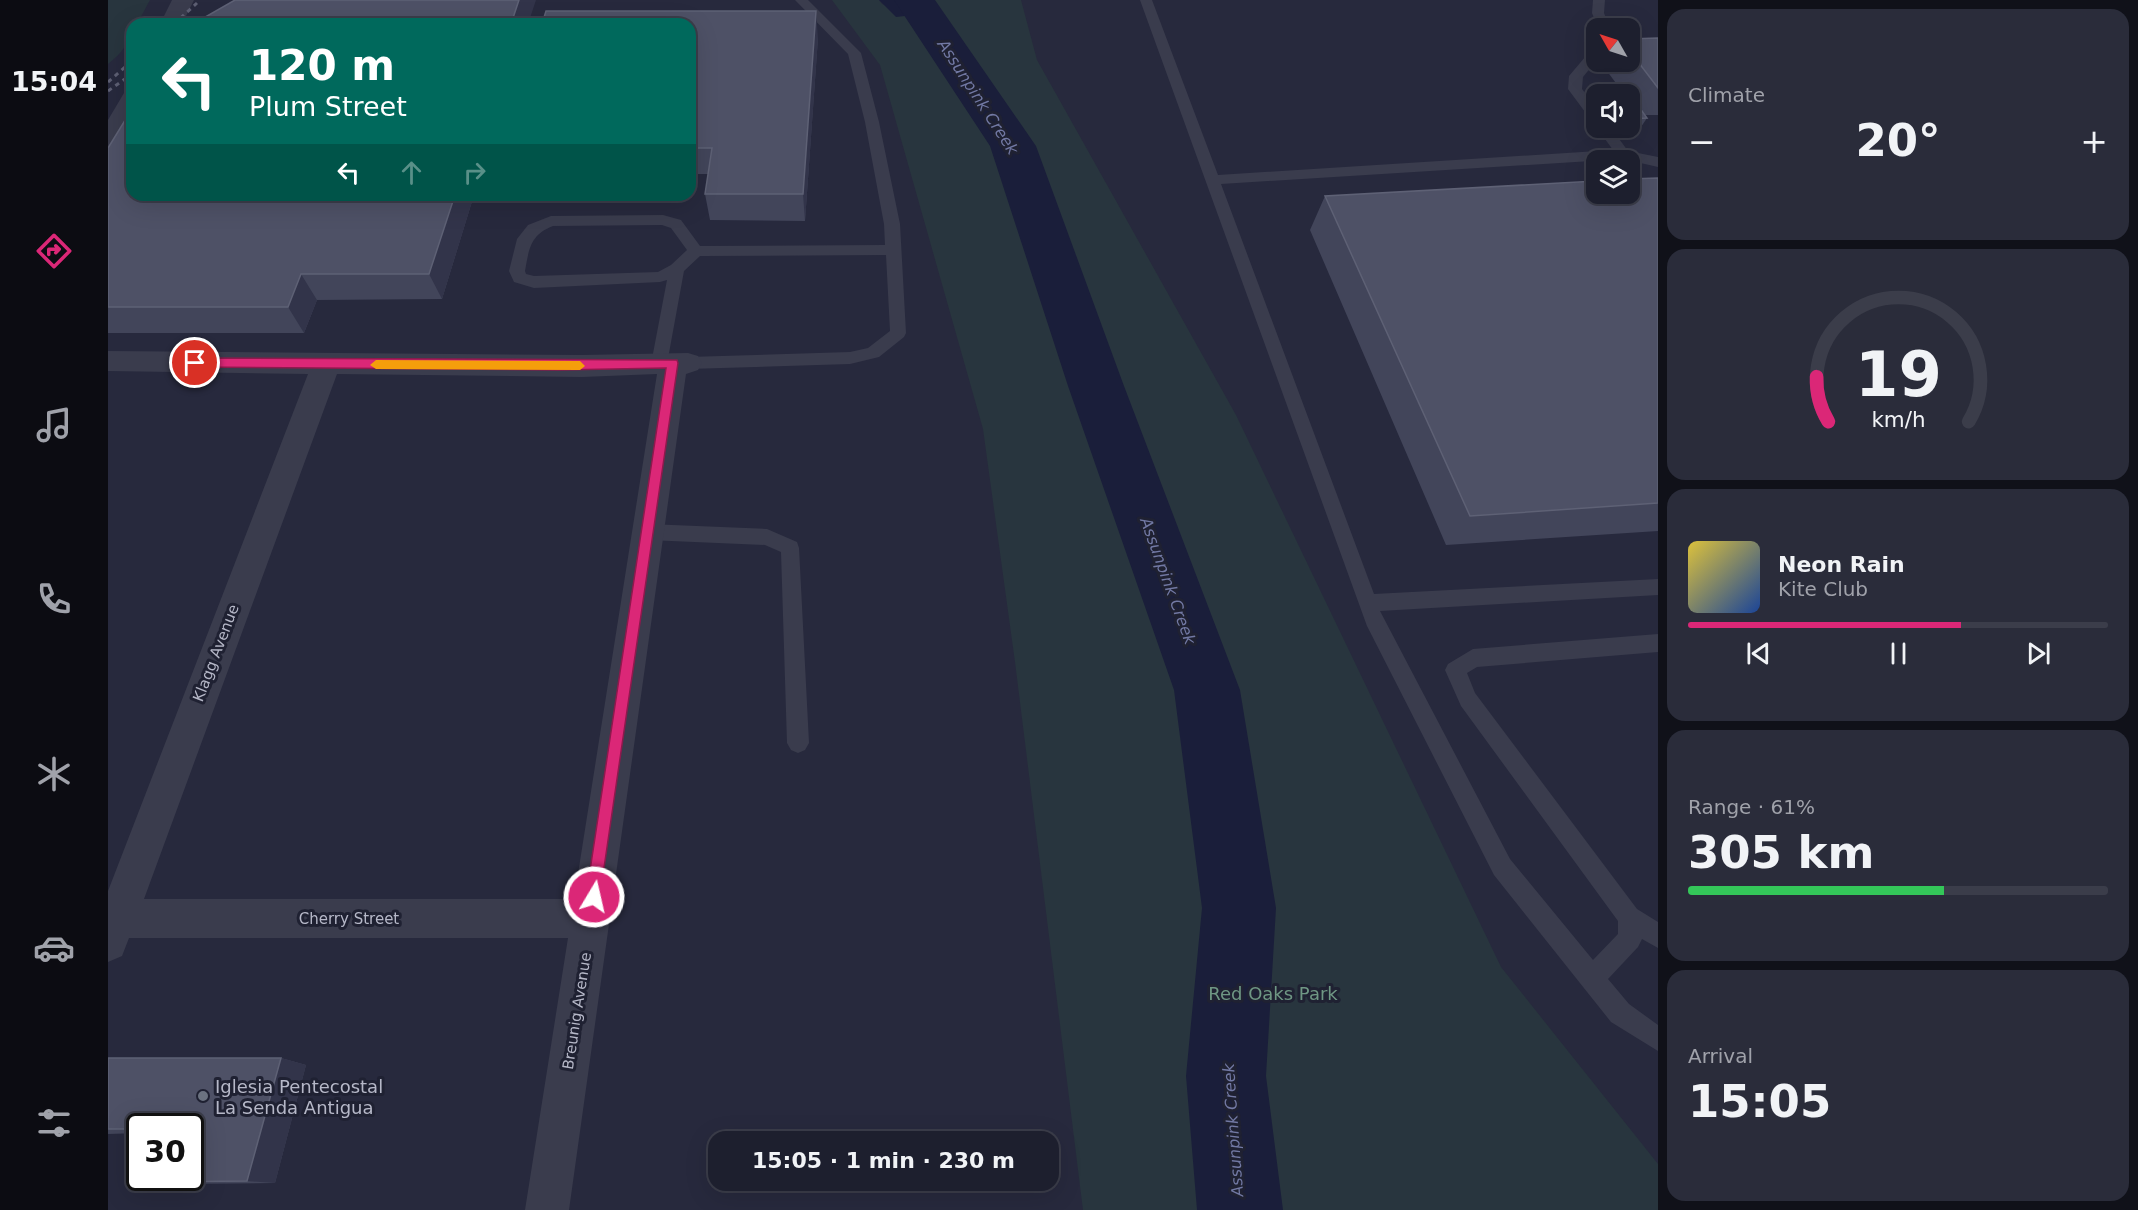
<!DOCTYPE html>
<meta charset="utf-8">
<style>
:root{--surface:#1d1f2e;--page:#2a2c3a;--text:#f1f3f6;--muted:#a0a2aa;--line:#3b3d4a;--accent:#db2777}
body{margin:0;font-family:"DejaVu Sans",sans-serif;background:var(--page);color:var(--text);height:100vh;display:flex;flex-direction:column;font-size:22px;white-space:nowrap}
*{box-sizing:border-box;margin:0}
p{font-size:20px;color:var(--muted)}
.icon{flex:none;width:33px;height:33px;fill:none;stroke:currentColor;stroke-width:2;stroke-linecap:round;stroke-linejoin:round}
.map{position:relative;flex:1;overflow:hidden}
.details{display:flex;flex-direction:column;gap:9px;padding:9px;background:#101119;width:480px}
.details>*{flex:none}
.banner{position:absolute;left:18px;top:18px;width:570px;height:183px;border-radius:18px;box-shadow:0 6px 24px #0002,0 0 0 2px var(--line);background:#00695c;color:#fff;overflow:hidden}
.needle{width:39px;rotate:309deg}
.buttons{position:absolute;left:1478px;top:18px;display:grid;gap:12px}
.buttons a{display:grid;place-items:center;width:54px;height:54px;border-radius:12px;background:var(--surface);box-shadow:0 6px 24px #0002,0 0 0 2px var(--line);font-size:30px}
.speed{position:absolute;left:18px;top:1113px;display:flex;gap:12px;font-size:30px;font-weight:700;text-align:center}
.speed>*{display:grid;place-content:center;width:78px;height:78px;border-radius:50%;background:var(--surface);box-shadow:0 6px 24px #0002,0 0 0 2px var(--line);line-height:1}
.speed .limit{border:3px solid #111;border-radius:9px;background:#fff;color:#111}
.pin{position:absolute;display:grid;place-items:center;width:51px;height:51px;color:#fff;margin:-26px;border:3px solid #fff;border-radius:50%;box-shadow:0 2px 6px #0007}
.me{position:absolute;width:66px;margin:-33px;rotate:9deg;stroke-linejoin:round;filter:drop-shadow(0 0 4px #0008)}
.turn{display:flex;align-items:center;gap:21px;height:126px;padding:0 24px;font-size:27px}
.turn .icon{width:78px;height:78px;stroke-width:2.5}
.turn b{display:block;font-size:42px;line-height:51px}
.lanes{display:flex;align-items:center;height:57px;padding:0 24px;background:#0003;justify-content:center;gap:30px;direction:ltr}
.lanes .off{opacity:.35}
.big{font-size:45px;font-weight:600;line-height:1.1}
.details .tile{flex:1;display:flex;flex-direction:column;justify-content:center;gap:9px;min-width:0;padding:0 21px;border-radius:18px;background:var(--page)}
.details .dial{align-items:center;gap:0}
.dial svg{height:156px;overflow:visible;fill:none;stroke:var(--line);stroke-width:7;stroke-linecap:round;text-anchor:middle}
.dial text{fill:var(--text);stroke:none}
.song{display:flex;align-items:center;gap:18px}
.cover{width:72px;height:72px;border-radius:9px;background:linear-gradient(135deg,hsl(50 70% 55%),hsl(220 70% 35%))}
.played{height:6px;border-radius:3px;background:linear-gradient(90deg,var(--accent) 65%,var(--line) 65%)}
.keys{display:flex;justify-content:space-around;direction:ltr}
.heat{display:flex;justify-content:space-between;align-items:center;font-size:33px;direction:ltr}
.charge{height:9px;border-radius:4px;background:linear-gradient(90deg,#34c759 61%,var(--line) 0)}
.trip{position:absolute;left:600px;top:1131px;width:351px;height:60px;border-radius:18px;background:var(--surface);box-shadow:0 6px 24px #0002,0 0 0 2px var(--line);font-weight:600;line-height:60px;text-align:center}
main{display:flex;flex:1;min-height:0}
.dock{display:flex;flex-direction:column;width:108px;justify-content:space-around;align-items:center;background:#0c0c12;color:var(--muted)}
.dock .icon{width:42px;height:42px}
.dock .current{color:var(--accent)}
.dock b{font-size:27px;color:var(--text)}
.map>svg:first-child{display:block}
</style>
<main>
<nav class="dock">
<b>15:04</b>
<svg class="icon current" aria-label="directions" viewBox="0 0 24 24"><path d="M12 3l9 9-9 9-9-9zM9 14v-3h6M13 9l2 2-2 2"/></svg>
<svg class="icon" aria-label="music" viewBox="0 0 24 24"><path d="M9 18V5l10-2v13"/><circle cx="6" cy="18" r="3"/><circle cx="16" cy="16" r="3"/></svg>
<svg class="icon" aria-label="phone" viewBox="0 0 24 24"><path d="M5 4h4l2 5-3 2q2 4 5 5l2-3 5 2v4C11 20 4 13 5 4z"/></svg>
<svg class="icon" aria-label="climate" viewBox="0 0 24 24"><path d="M12 3v18M4 7l16 10M4 17L20 7"/></svg>
<svg class="icon" aria-label="car" viewBox="0 0 24 24"><path d="M5 17H2v-5l4-1 3-4h7l3 4 3 1v5h-3M9 17h6M6 11h13"/><circle cx="7" cy="17" r="2"/><circle cx="17" cy="17" r="2"/></svg>
<svg class="icon" aria-label="filters" viewBox="0 0 24 24"><path d="M4 7h16M4 17h16"/><circle cx="9" cy="7" r="2"/><circle cx="15" cy="17" r="2"/></svg>
</nav>
<div class="map">
<svg width="1550" height="1210" viewBox="0 0 1550 1210">
<rect width="100%" height="100%" fill="#27293d"/>
<path fill="#28353e" d="M0 0H42L29 24H24C24 41 13 54 0 64Z
M724 0H771L774 4 805 15 796 0H913L929 60 1128 415 1393 967 1550 1164V1210H975L907 662 875 429 772 65Z"/>
<path fill="#1a1e3a" d="M771 0H796L806 15 788 17Z"/>
<g fill="none" stroke-linecap="round" stroke-linejoin="round">
<path fill="#1a1e3a" fill-rule="evenodd" d="M786 0H827L928 146 1016 386 1132 690 1168 908 1158 1076 1175 1210H1089L1078 1076 1094 908 1066 690 960 386 882 146Z"/>
<path fill="#3a3c4d" fill-rule="evenodd" d="M687 0H700L753 53 771 122 792 224 798 333 796 337 771 357 742 364 580 369 574 367 572 363 574 359 580 357 742 352 760 348 782 331 778 255 592 256 576 271 559 364 557 368 551 370 545 368 543 364 559 280 552 282 426 288 406 282 401 271 409 239 420 225 443 216 555 215 573 220 592 246 777 245 776 224 757 122 740 54ZM554 225 563 228 579 250 563 265 550 272 426 276 418 274 417 271C421 249 422 235 445 226Z
M1032 0H1044L1110 175 1505 150 1489 128H1503L1520 151 1550 157V167L1515 159 1113 184 1266 594 1550 579V595L1272 611 1402 859 1485 960 1510 934V921L1353 706 1337 670 1340 664 1365 649 1550 634V652L1369 667 1359 673 1367 693 1529 909 1550 922V948L1534 939 1530 947 1500 979 1521 1004 1550 1025V1051L1503 1022 1386 875 1259 626Z
M1485 0H1497L1496 13 1502 28H1490L1484 13Z
M1488 49V61L1475 77 1474 89 1488 107V121L1483 120 1460 89 1461 76 1483 50Z
M540 524 659 529 689 542 691 548 701 743 697 750 690 753 683 750 679 743 673 552 657 545 540 540 533 537 531 532 533 527Z"/>
<path fill="#3a3c4d" fill-rule="evenodd" d="M64 0H86L74 24H52Z
M24 91V119L9 146 0 149V120L16 93Z
M0 351 474 355 580 353 590 356 594 363 590 370 578 374 461 1210H417L460 938H21L14 956 0 962V891L200 374 0 371ZM229 374 474 377 549 374 466 899H36Z"/>
<path stroke="#5d5f73" stroke-width="3" stroke-dasharray="4.5 4.5" stroke-linecap="butt" d="M66 24 89 3
M0 82 24 61
M0 91 24 74"/>
</g>
<path fill="#42455a" d="M582 24 710 38 697 221 602 220 597 194 600 174H582Z
M1550 38V115H1537L1539 118 1533 127 1512 128H1511H1521V94H1495L1498 91 1513 90 1496 67 1499 62H1521V39Z
M0 148 366 195 334 299 209 300 196 333H0Z
M1550 178V531L1338 545 1202 230 1217 196Z
M0 1058H173L198 1065 167 1183 70 1184 37 1182 82 1126H32V1133L0 1134Z"/>
<path fill="#32344a" d="M411 0H428L420 24H403Z
M708 11 710 38 697 221 695 194Z
M347 195H366L334 299 321 274Z
M193 274 209 300 196 333 180 307Z
M173 1058 198 1065 167 1183 139 1181Z"/>
<path fill="#4e5166" stroke="#5e6175" stroke-width="1.5" d="M127 0H411L403 24H85Z
M438 11H708L695 194H597L604 148H582V24H434Z
M1550 38V88L1521 50V39Z
M1519 90 1539 118 1521 119V94H1500L1498 91Z
M24 109V195H347L321 274H193L180 307H0V148Z
M1550 178V503L1362 516 1217 196 1488 181V194H1521V179Z
M0 1058H173L139 1181 37 1182 39 1178H82V1126H32V1129H0Z"/>
<path fill="#db2777" stroke="#8e194d" stroke-width="1.5" d="M87 358 569 360 570 363 491 902 486 905 480 902 478 897 558 368 451 370 87 367 81 363Z"/>
<path fill="#f59e0b" d="M268 360 472 361 477 366 472 370 268 369 262 365Z"/>
<circle fill="#6b7280" stroke="#1f2132" stroke-width="2" cx="95" cy="1096" r="6"/>
<g text-anchor="middle" dominant-baseline="central" stroke-width="6" stroke-linejoin="round" paint-order="stroke">
<g font-size="15" fill="#b6b8c8" stroke="#1f2132">
<text transform="translate(108 653) rotate(-69)">Klagg Avenue</text>
<text x="241" y="919">Cherry Street</text>
<text transform="translate(469 1011) rotate(-81)">Breunig Avenue</text>
</g>
<g font-size="16" font-style="italic" fill="#7279a4" stroke="#1f2132">
<text transform="translate(870 97) rotate(57)">Assunpink Creek</text>
<text transform="translate(1060 581) rotate(70)">Assunpink Creek</text>
<text transform="translate(1125 1130) rotate(-94)">Assunpink Creek</text>
</g>
<g font-size="18" fill="#6f9784" stroke="#1f2132">
<text x="1165" y="993">Red Oaks Park</text>
</g>
<g font-size="18" fill="#b6b8c8" stroke="#1f2132" text-anchor="start">
<text x="107" y="1086">Iglesia Pentecostal<tspan x="107" dy="21">La Senda Antigua</tspan></text>
</g>
</g>
</svg>
<div class="buttons">
<a><svg class="needle" viewBox="-14 -14 28 28"><path d="M0-13l5 13h-10z" fill="#e53935"/><path d="M0 13l5-13h-10z" fill="#a0a2aa"/></svg></a>
<a><svg class="icon" aria-label="sound" viewBox="0 0 24 24"><path d="M4 9h4l5-4v14l-5-4H4zM17 9q2 3 0 6"/></svg></a>
<a><svg class="icon" aria-label="layers" viewBox="0 0 24 24"><path d="M12 4l9 5-9 5-9-5zM3 14l9 5 9-5"/></svg></a>
</div>
<div class="speed"><div class="limit">30</div></div>
<div class="pin" style="left:87px;top:363px;background:#d93025"><svg class="icon" aria-label="arrive" viewBox="0 0 24 24"><path d="M6 21V4h12l-3 4 3 4H6"/></svg></div>
<svg class="me" style="left:486px;top:897px" viewBox="-20 -20 40 40"><circle r="17" fill="#db2777" stroke="#fff" stroke-width="3"/><path d="M0-11L8 9 0 5-8 9z" fill="#fff"/></svg>
<div class="trip">15:05 · 1 min · 230 m</div>
<div class="banner">
<div class="turn"><svg class="icon" aria-label="left" viewBox="0 0 24 24"><path d="M17 20v-9H6M10 6l-5 5 5 5"/></svg><div><b>120 m</b>Plum Street</div></div>
<div class="lanes"><svg class="icon" aria-label="left" viewBox="0 0 24 24"><path d="M17 20v-9H6M10 6l-5 5 5 5"/></svg><svg class="icon off" aria-label="ahead" viewBox="0 0 24 24"><path d="M12 20V5M6 11l6-6 6 6"/></svg><svg class="icon off" aria-label="right" viewBox="0 0 24 24"><path d="M7 20v-9h11M14 6l5 5-5 5"/></svg></div>
</div>
</div>
<section class="details">
<div class="tile"><p>Climate</p>
<div class="heat"><a>−</a><b class="big">20°</b><a>+</a></div>
</div>
<div class="tile dial"><svg viewBox="0 0 100 80">
<path d="M14 69A42 42 0 1 1 86 69"/>
<path d="M14 69A42 42 0 0 1 8 46" stroke="#db2777"/>
<text x="50" y="56" font-size="32" font-weight="700">19</text>
<text x="50" y="72" font-size="11">km/h</text>
</svg></div>
<div class="tile">
<div class="song"><i class="cover"></i><div><b>Neon Rain</b><p>Kite Club</p></div></div>
<div class="played"></div>
<div class="keys"><svg class="icon" aria-label="previous" viewBox="0 0 24 24"><path d="M18 5L8 12l10 7zM5 5v14"/></svg><svg class="icon" aria-label="pause" viewBox="0 0 24 24"><path d="M8 5v14M16 5v14"/></svg><svg class="icon" aria-label="next" viewBox="0 0 24 24"><path d="M6 5l10 7-10 7zM19 5v14"/></svg></div>
</div>
<div class="tile"><p>Range · 61%</p><b class="big">305 km</b><div class="charge"></div></div>
<div class="tile"><p>Arrival</p><b class="big">15:05</b></div>
</section>
</main>
